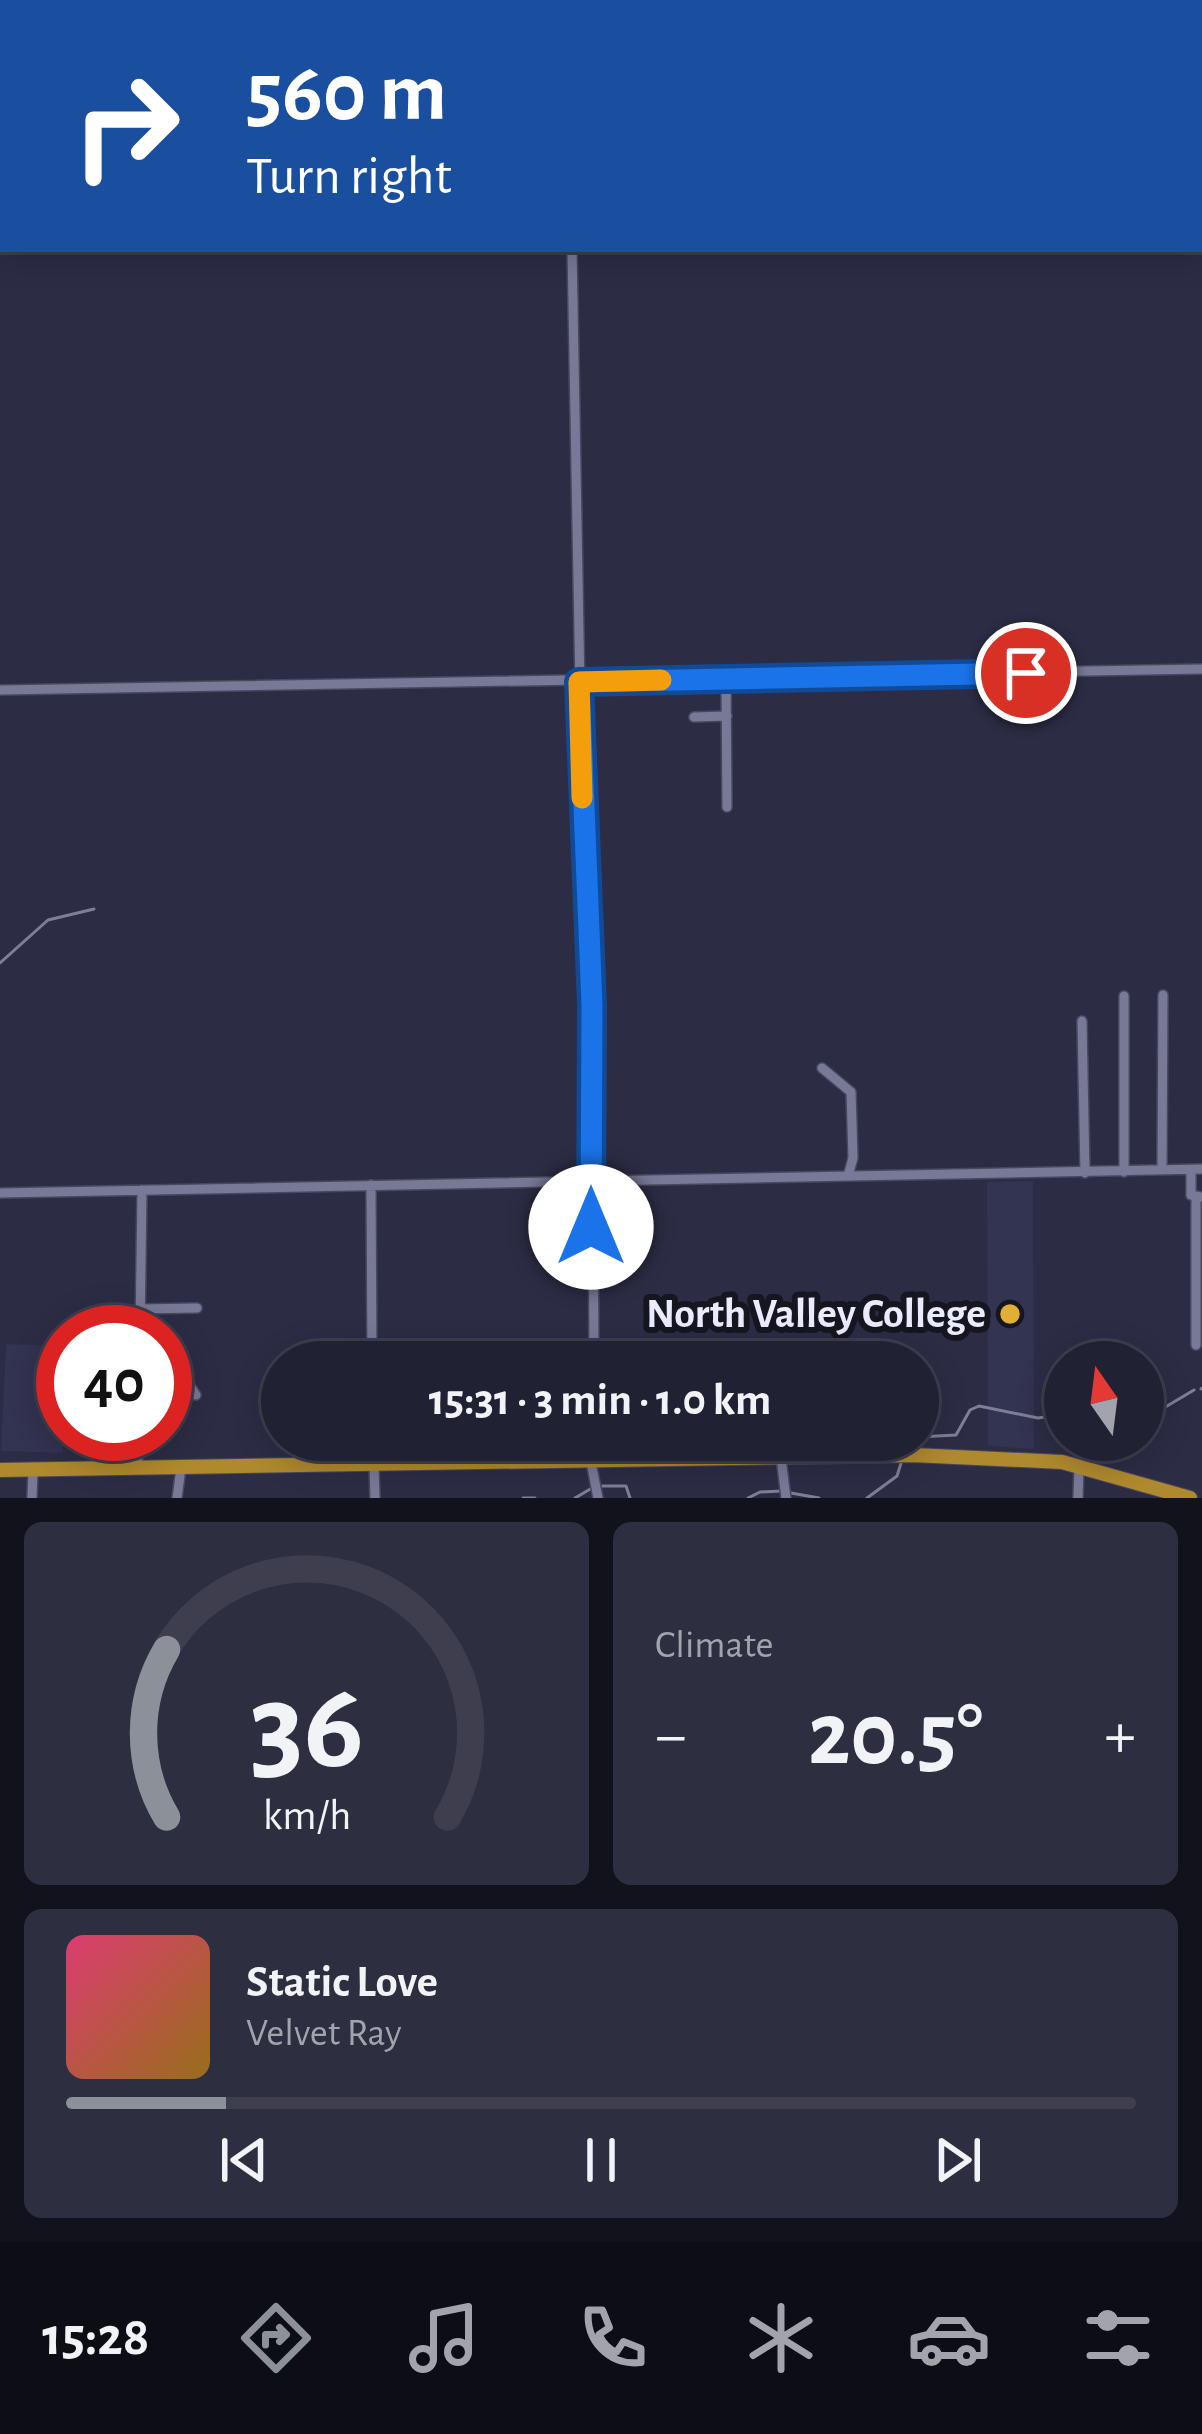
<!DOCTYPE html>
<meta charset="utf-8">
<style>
:root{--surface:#212134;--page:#2d2e40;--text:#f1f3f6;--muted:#a2a3ac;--line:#3e3e4f;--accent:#8c9099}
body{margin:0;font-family:"Alegreya Sans",sans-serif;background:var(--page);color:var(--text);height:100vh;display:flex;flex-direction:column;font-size:45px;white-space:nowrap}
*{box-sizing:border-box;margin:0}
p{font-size:39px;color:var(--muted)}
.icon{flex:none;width:66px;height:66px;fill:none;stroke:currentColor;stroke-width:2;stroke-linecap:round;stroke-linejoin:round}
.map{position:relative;height:1498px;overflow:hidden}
.panel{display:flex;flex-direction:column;gap:24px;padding:24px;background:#12121d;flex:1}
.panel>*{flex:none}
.top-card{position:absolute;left:0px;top:0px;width:1203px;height:252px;box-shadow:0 6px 30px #0003,0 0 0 3px var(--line);background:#1a4fa0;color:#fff;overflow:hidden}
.needle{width:78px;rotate:346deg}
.buttons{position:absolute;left:1044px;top:1341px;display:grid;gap:24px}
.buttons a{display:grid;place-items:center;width:120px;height:120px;border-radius:50%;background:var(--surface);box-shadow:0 6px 30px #0003,0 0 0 3px var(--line);font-size:60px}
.speed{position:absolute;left:36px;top:1305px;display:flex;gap:24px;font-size:60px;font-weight:700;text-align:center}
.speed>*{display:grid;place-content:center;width:156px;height:156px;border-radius:50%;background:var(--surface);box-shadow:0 6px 30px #0003,0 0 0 3px var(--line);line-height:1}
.speed .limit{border:18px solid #d22;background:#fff;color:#111}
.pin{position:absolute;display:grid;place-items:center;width:102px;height:102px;color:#fff;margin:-51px;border:6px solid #fff;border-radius:50%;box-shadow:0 3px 12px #0007}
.me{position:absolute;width:132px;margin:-66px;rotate:0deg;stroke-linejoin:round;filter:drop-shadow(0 0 9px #0008)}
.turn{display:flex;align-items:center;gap:42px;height:252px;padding:0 48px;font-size:54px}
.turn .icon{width:156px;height:156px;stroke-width:2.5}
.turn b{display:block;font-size:84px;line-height:102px}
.big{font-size:90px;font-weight:600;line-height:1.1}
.panel .tile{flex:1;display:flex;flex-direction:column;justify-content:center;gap:18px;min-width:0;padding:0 42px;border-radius:18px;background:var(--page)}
.panel .dial{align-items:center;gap:0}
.dial svg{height:312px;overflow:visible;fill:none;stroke:var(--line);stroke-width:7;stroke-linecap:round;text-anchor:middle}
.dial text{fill:var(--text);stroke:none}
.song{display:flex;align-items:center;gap:36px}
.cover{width:144px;height:144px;border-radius:18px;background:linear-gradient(135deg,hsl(340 70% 55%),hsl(40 70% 35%))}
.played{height:12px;border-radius:6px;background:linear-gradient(90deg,var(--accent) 15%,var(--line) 15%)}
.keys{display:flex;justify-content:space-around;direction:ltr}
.heat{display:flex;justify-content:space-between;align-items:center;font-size:66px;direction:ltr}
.panel .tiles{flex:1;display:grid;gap:24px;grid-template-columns:1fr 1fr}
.tile:last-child{grid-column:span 2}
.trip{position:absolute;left:261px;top:1341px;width:678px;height:120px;border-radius:60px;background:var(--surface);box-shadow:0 6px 30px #0003,0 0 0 3px var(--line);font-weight:600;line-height:120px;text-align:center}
.tab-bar{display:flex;height:192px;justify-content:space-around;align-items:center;background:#0d0d15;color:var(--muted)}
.tab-bar .icon{width:84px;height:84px}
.tab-bar .current{color:var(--accent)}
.tab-bar b{font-size:54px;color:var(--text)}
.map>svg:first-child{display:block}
</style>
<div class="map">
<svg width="1202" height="1498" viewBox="0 0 1202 1498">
<rect width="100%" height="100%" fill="#2c2c45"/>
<path fill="#333352" d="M1033 1181 1034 1449 988 1446 987 1182Z
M6 1344 60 1346 63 1453 1 1451Z"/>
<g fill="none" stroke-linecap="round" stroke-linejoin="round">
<path stroke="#7e7f97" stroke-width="3" d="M0 963 48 920 94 909
M1201 1389 1202 1388
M918 1437 956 1435 970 1410 979 1406 1038 1418 1065 1414
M1117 1440 1121 1446H1137L1162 1409 1194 1390
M602 1486H626L630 1498
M791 1493 819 1498
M523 1498H535
M575 1498 592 1488
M748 1498 760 1492 781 1491
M867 1498 897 1476 902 1460"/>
<defs>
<path id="minor" d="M569 0V3
M572 249 582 800 592 1005 594 1362
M726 679 727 807
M0 690 1202 669
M694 717 727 716
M1124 996V1172
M1082 1021 1085 1173
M822 1068 851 1092 853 1158 848 1176
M1162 1170 1163 995
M1191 1170V1195L1202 1197
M371 1185 372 1362
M0 1193 1202 1169
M1196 1197V1345
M140 1309 197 1308
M140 1332 142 1190
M165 1377 185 1379 196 1395
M137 1434 138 1468
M392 1440V1465
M592 1440 591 1462 598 1498
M781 1458 786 1498
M374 1466 375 1498
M32 1498 33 1470
M177 1498 181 1468
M1078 1498 1079 1467"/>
<path id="highway" d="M0 1470 913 1455 1062 1462 1190 1498"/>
</defs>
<use href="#minor" stroke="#48485d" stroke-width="12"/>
<use href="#highway" stroke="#48485d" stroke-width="16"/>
<use href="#minor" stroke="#787997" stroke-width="9"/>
<use href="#highway" stroke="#af892e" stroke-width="14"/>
</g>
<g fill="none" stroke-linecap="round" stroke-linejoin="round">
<defs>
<path id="route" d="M591 1227 592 1005 579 682 1026 673"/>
</defs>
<use href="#route" stroke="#114b97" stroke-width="30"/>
<use href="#route" stroke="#1a73e8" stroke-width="21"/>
<path stroke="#f59e0b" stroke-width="21" d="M582 798 579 682 661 680"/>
</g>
<circle fill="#e1af34" stroke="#161621" stroke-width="4.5" cx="1010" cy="1314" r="12"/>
<g text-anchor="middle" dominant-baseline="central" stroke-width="12" stroke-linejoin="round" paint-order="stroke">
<g font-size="42" font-weight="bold" fill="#eaebfc" stroke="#161621" text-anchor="end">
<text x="986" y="1314">North Valley College</text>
</g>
</g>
</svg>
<div class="buttons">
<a><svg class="needle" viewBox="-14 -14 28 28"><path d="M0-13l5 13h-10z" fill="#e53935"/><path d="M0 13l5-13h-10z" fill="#a2a3ac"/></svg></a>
</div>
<div class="speed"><div class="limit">40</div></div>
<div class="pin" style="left:1026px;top:673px;background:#d93025"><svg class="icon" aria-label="arrive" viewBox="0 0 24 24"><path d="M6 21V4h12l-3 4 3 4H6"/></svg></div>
<svg class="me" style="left:591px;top:1227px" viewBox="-20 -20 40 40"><circle r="19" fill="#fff"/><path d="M0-13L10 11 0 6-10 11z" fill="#1a73e8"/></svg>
<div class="trip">15:31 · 3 min · 1.0 km</div>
<div class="top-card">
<div class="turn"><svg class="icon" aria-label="right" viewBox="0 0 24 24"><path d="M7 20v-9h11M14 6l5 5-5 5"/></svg><div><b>560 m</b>Turn right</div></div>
</div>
</div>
<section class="panel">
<div class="tiles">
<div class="tile dial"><svg viewBox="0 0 100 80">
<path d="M14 69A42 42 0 1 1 86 69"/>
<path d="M14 69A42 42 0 0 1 14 26" stroke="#8c9099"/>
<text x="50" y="56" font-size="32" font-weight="700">36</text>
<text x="50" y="72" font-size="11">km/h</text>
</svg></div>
<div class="tile"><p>Climate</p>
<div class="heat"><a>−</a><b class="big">20.5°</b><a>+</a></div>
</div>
<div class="tile">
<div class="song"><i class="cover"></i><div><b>Static Love</b><p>Velvet Ray</p></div></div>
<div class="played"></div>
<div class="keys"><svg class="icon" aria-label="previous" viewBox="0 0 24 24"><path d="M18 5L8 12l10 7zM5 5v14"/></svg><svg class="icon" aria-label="pause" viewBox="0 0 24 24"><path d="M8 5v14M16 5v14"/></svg><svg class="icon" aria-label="next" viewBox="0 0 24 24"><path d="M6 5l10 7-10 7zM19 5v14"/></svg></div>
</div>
</div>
</section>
<nav class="tab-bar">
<b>15:28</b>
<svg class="icon current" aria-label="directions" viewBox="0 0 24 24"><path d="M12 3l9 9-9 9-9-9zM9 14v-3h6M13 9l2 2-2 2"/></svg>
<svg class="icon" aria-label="music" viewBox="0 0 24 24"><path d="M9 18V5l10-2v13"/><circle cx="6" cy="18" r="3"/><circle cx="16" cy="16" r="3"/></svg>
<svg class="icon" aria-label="phone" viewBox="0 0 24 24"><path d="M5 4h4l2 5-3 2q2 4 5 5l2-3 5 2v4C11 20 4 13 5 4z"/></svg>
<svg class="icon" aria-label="climate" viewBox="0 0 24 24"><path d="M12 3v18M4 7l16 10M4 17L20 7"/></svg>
<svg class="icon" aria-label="car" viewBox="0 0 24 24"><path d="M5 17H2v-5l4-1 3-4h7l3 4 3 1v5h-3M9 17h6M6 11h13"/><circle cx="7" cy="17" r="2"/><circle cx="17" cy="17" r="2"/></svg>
<svg class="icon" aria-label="filters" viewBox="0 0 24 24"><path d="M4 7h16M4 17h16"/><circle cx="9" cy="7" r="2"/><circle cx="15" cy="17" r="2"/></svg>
</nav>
